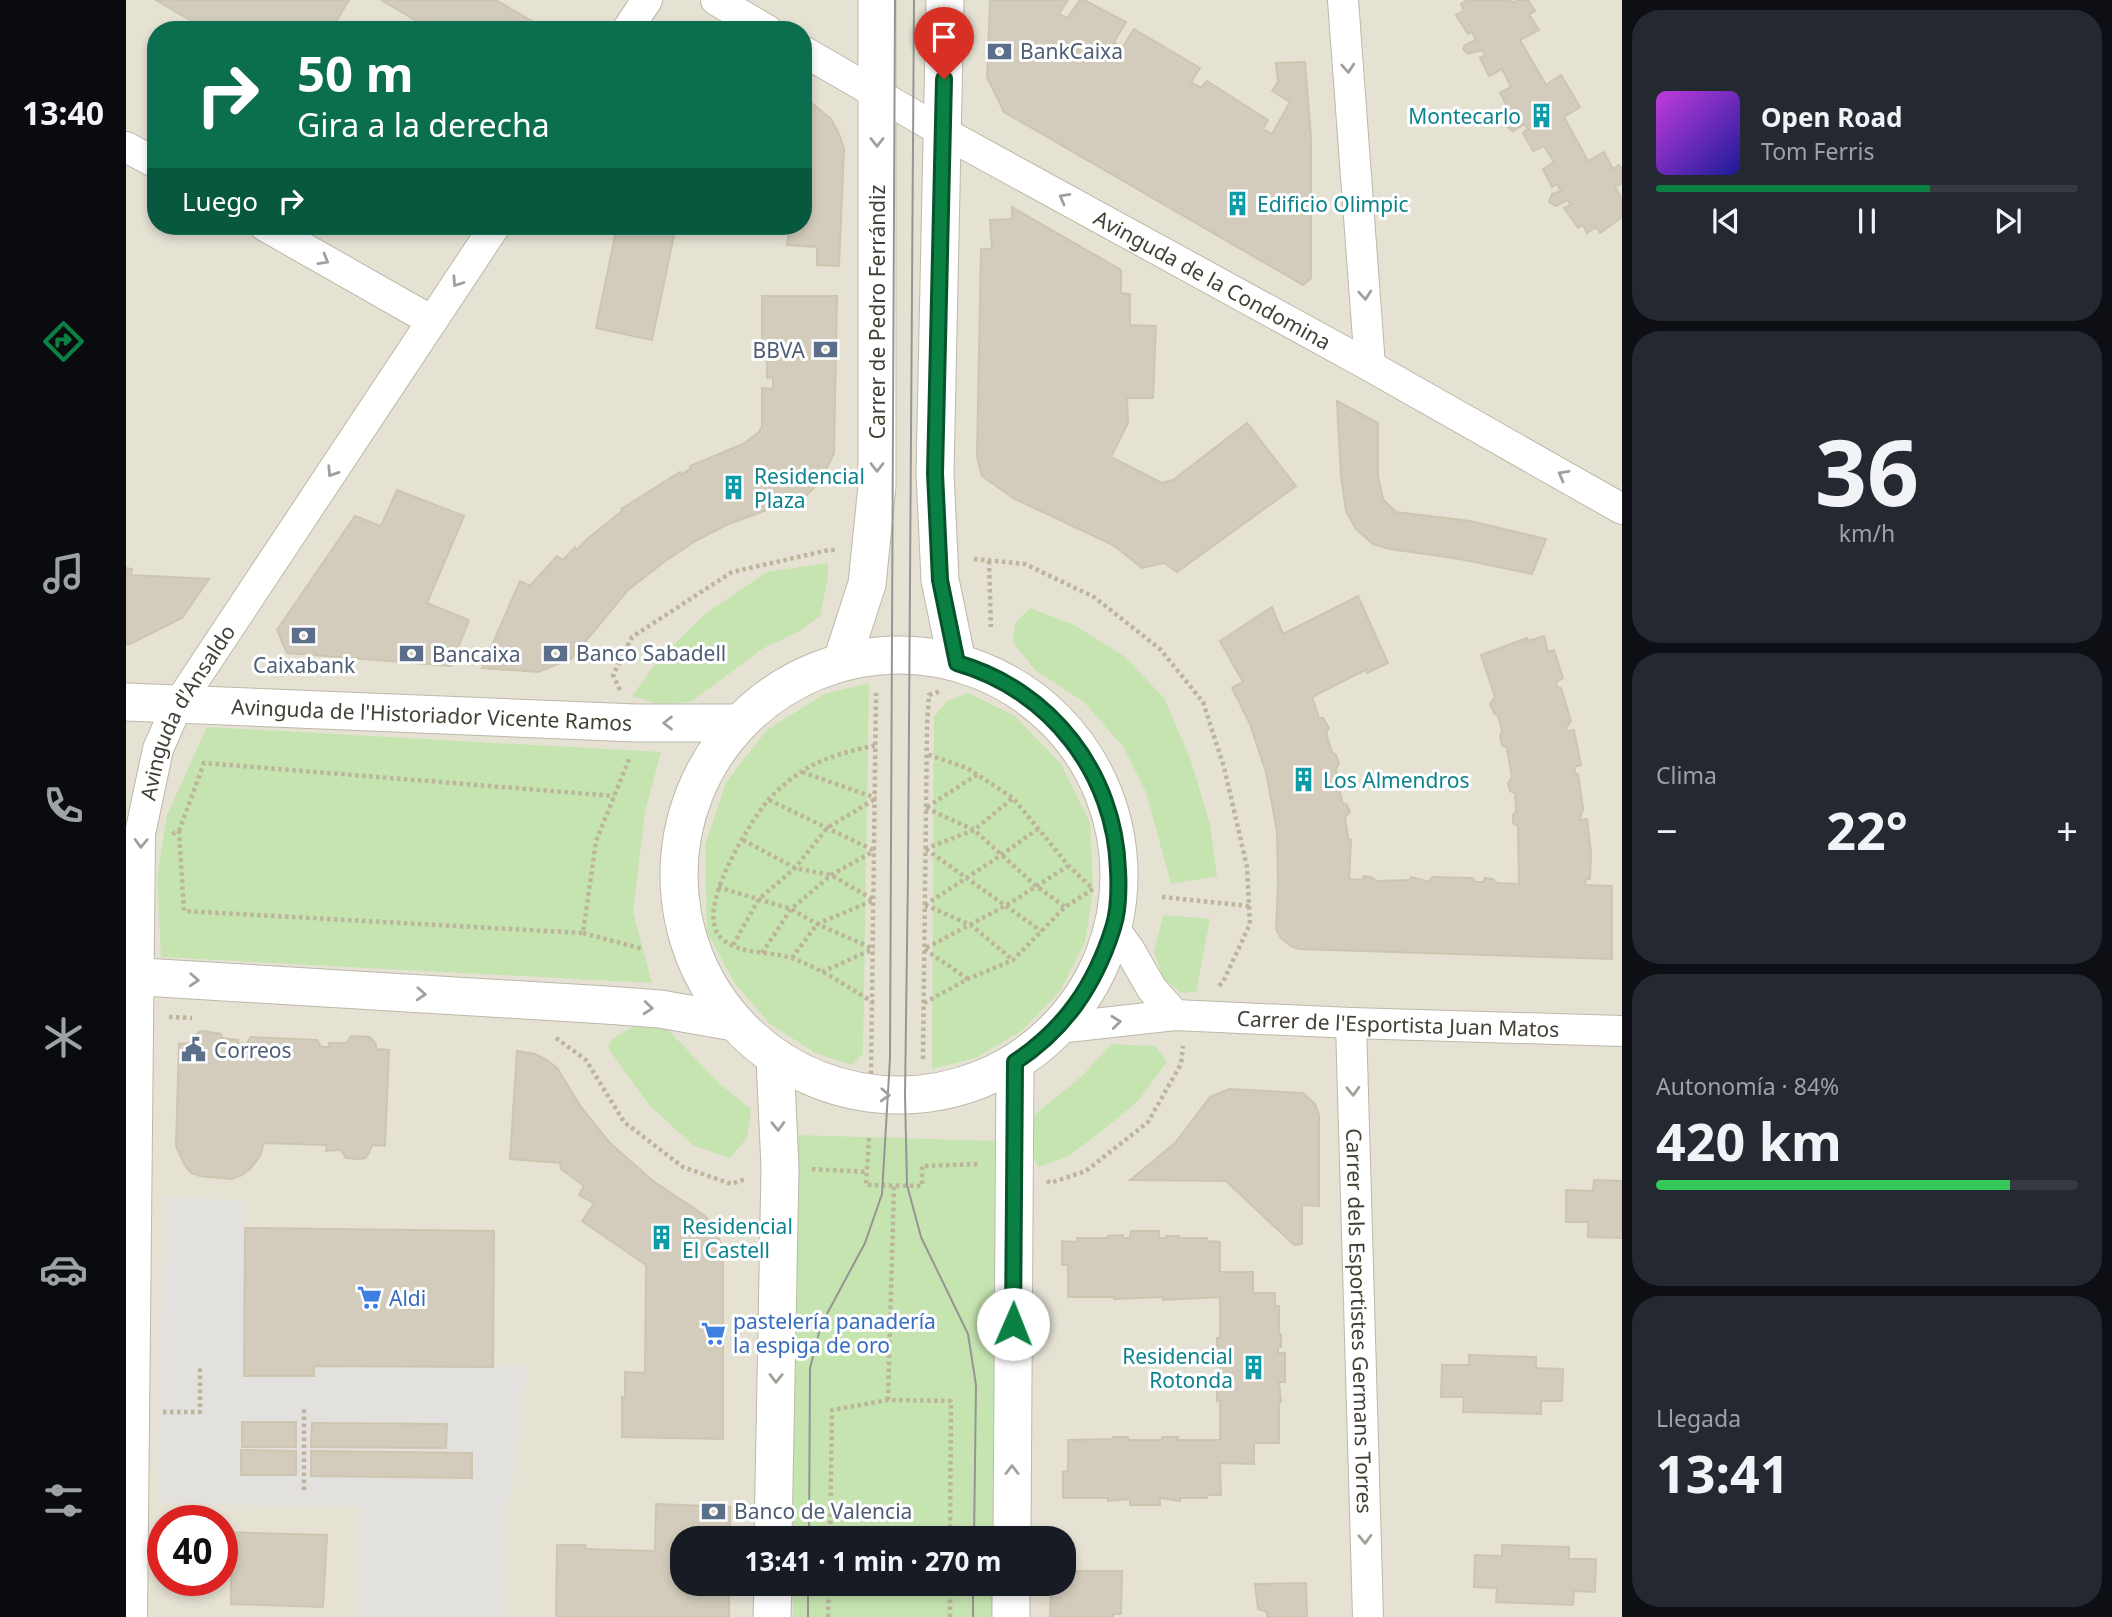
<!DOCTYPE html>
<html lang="es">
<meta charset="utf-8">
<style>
:root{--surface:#171b24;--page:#242831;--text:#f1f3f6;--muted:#9ea1a6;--line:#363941;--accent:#0b8043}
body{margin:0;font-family:"Noto Sans",sans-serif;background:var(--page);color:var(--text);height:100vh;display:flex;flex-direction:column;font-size:26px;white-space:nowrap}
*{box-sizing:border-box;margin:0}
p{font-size:23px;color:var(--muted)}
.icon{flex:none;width:38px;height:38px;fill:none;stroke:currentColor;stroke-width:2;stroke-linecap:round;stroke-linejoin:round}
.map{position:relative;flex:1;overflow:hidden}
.panel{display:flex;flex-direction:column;gap:10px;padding:10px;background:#0d0f14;width:490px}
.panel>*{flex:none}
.banner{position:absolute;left:21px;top:21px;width:665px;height:214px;border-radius:28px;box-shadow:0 4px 10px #0003;background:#0b6e4f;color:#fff;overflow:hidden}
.speed{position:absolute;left:21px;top:1505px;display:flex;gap:14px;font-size:35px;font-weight:700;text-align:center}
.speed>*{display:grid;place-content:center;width:91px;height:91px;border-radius:50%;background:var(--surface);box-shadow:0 4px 10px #0003;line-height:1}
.speed .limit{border:10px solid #d22;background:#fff;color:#111}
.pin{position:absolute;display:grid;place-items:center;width:60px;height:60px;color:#fff;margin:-72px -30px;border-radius:50% 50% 50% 0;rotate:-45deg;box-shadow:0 0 7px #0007}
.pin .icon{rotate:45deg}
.me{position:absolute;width:77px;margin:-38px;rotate:1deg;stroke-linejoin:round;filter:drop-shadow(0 0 5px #0008)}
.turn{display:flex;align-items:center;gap:24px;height:147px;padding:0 35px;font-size:32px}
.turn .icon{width:91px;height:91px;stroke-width:2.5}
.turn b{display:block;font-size:49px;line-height:60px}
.then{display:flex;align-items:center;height:66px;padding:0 35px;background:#0003;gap:14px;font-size:26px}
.big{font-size:52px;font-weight:700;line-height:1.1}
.panel .card{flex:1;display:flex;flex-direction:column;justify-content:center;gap:10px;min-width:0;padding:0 24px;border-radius:28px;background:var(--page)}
.panel .dial{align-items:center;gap:0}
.dial b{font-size:91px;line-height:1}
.song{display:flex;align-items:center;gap:21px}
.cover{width:84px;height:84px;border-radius:10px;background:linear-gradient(135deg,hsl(290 70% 55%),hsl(240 70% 35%))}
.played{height:7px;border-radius:4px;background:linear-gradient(90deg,var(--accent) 65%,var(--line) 65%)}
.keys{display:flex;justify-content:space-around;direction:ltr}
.heat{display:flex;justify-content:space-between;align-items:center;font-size:38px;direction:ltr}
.charge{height:10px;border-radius:5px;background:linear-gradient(90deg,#34c759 84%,var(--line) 0)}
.trip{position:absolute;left:544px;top:1526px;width:406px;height:70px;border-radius:28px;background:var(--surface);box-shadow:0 4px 10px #0003;font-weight:700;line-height:70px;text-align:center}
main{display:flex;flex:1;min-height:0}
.tab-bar{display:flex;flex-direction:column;width:126px;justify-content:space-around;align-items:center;background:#090b0e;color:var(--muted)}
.tab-bar .icon{width:49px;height:49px}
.tab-bar .selected{color:var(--accent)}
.tab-bar b{font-size:32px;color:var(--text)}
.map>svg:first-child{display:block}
</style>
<main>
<nav class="tab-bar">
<b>13:40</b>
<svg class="icon selected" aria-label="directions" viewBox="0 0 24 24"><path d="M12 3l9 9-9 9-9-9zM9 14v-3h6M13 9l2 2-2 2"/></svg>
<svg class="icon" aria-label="music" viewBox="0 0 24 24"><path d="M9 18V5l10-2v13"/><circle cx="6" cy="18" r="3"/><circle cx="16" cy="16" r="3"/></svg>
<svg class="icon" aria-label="phone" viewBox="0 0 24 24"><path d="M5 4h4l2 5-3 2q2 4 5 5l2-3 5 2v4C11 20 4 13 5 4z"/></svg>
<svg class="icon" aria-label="climate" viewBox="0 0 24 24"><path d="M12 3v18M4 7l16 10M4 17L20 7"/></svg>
<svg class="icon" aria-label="car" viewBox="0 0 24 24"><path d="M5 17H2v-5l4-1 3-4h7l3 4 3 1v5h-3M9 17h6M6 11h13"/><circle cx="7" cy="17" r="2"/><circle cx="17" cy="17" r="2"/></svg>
<svg class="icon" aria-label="filters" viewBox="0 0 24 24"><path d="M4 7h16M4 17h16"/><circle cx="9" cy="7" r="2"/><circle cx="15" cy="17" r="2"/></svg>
</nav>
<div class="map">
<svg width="1496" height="1617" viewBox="0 0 1496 1617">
<rect width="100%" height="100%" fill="#f2efe6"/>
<path fill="#e5e2d4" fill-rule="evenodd" d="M0 0H1496V1617H0ZM30 30H677V226H30ZM37 1521H96V1580H37ZM556 1538H938V1584H556Z"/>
<path fill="#c6e4b0" d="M702 563V578L694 616 674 631 636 649 566 701 535 705 506 696 534 658 579 614 641 572Z
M904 608 948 625 998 656 1038 698 1064 758 1084 824 1091 876 1045 884 1020 792 998 748 958 702 909 670 887 642 889 623Z
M743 683 737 1054 726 1065 689 1053 643 1023 608 982 581 932 579 845 600 782 641 730 698 694Z
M842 693 889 716 935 764 964 823 967 889 959 942 934 991 897 1030 849 1058 806 1069 808 717 821 701Z
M81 727 535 752 519 812 507 912 526 983 35 957 31 877 41 815Z
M1037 915 1084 919 1070 992 1055 993 1037 978 1028 952Z
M506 1027 540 1028 595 1085 625 1109 621 1138 604 1158 568 1146 523 1105 482 1048 485 1040Z
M985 1044 1029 1046 1041 1062 1012 1101 977 1130 941 1157 912 1167 905 1152 906 1117 956 1076Z
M670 1135 871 1141 868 1538H667Z
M667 1584H868L867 1617H667Z"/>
<path fill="#e3e1dd" d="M38 1196 119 1201V1228L188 1366 367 1367 401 1365 387 1481 380 1514 381 1617H233L235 1507 33 1503Z"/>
<path fill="#d3ccbc" stroke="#cdc5af" stroke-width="2" d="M30 0H223L205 30H81Z
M255 0H370L421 30H306Z
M864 0H942L933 14 941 18 954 0H958L1000 22 988 42 996 48 1008 29 1074 68 1065 82 1075 88 1081 81 1142 120 1137 129 1146 134 1164 102 1146 91 1152 82 1150 63 1179 62 1185 137V278L1177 285 878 112 861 77Z
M1342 0H1385L1387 3 1392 0H1402L1409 11 1403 14 1413 30 1394 40 1420 85 1435 75 1454 107 1438 117 1462 161 1478 152 1487 169 1493 165 1496 169V183L1489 187 1496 199V217L1474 233 1470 227 1461 233 1457 225 1452 228 1438 208 1445 205 1441 200 1430 206 1423 202 1426 194 1435 191 1431 184 1426 187 1417 169 1428 162 1418 146 1407 151 1397 133 1402 129 1399 124 1387 131 1380 126 1381 122 1393 115 1389 108 1383 111 1374 93 1385 87 1376 69 1363 76 1354 58 1359 56 1356 50 1342 54 1337 49 1339 45 1350 40 1346 32 1342 34 1330 15 1338 10 1335 4Z
M677 96 705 119 713 134 718 149 713 266 691 265V247L661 245 663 232 627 229 628 226H677Z
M886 207 995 270V293L1004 294V325L1030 326 1027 398H1001L1002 423 985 457 1036 483 1047 480 1121 423 1170 486 1051 572 1038 563 1016 568 987 545 887 498 856 476 851 457 855 249H866L864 220 886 219Z
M491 226H550L526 340 470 328Z
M636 296H711L708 453 695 481 681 495 600 525 571 540 538 562 502 590 445 659 412 672 356 668 394 581 404 586 431 556 437 560 449 547 451 550 460 540 496 511 495 509 554 472 555 475 565 468 564 466 617 444 633 432 636 426V388L647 389V377L641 378V356H636Z
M1211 401 1252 423V476L1257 499 1270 512 1344 521 1420 539 1406 574 1334 559 1264 549 1247 544 1230 529 1220 511 1215 476Z
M271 490 338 516 301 603 343 620 325 666 161 653 151 630 229 516 255 526Z
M0 568 6 569 5 575 83 579 56 618 4 644H0Z
M1232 596 1262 663 1241 673V669L1186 697 1193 718H1197L1203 728 1200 733 1206 752 1210 755 1213 763 1210 769 1216 802 1221 805 1224 812 1219 817 1222 838 1225 840 1223 879 1236 880 1238 876 1245 877 1250 881 1283 880 1285 877 1303 882 1306 877 1346 878 1350 882H1357L1359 878 1367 879 1371 883 1393 884 1392 826 1387 823V815L1390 811 1389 793 1384 791 1382 783 1386 777 1381 748 1376 745 1374 736 1376 731 1372 716 1368 713 1364 704 1369 697 1355 655 1401 638 1402 641 1418 636 1422 652 1428 650 1437 678 1430 682 1431 687 1435 688 1445 721 1440 728 1442 731 1448 730 1455 765 1448 767 1449 773 1452 774 1457 809 1453 820 1461 819 1465 853 1464 879H1460L1459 885 1486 886V959L1173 949 1165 946 1155 938 1150 929 1152 886 1151 831 1140 772 1124 724 1106 688 1117 682 1094 641 1146 607 1157 634Z
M77 1031 95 1034 96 1038 112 1040V1043L120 1044 125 1037 191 1040 195 1047H204L203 1043H220L225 1036 244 1037 250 1044V1049L263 1050 259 1146 246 1145 243 1153 239 1158 233 1159 220 1158 215 1150 200 1151 201 1145 138 1143 134 1156 125 1168 116 1175 105 1179 74 1176 65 1173 58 1164 50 1146 53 1044 67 1043 72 1032Z
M391 1051 409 1054 421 1060 431 1068 455 1107 484 1143 527 1181 578 1215 589 1228 596 1247 597 1259V1439L496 1437V1397L499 1398V1372L519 1373 520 1265 456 1221 468 1203 453 1195 458 1186 435 1169 434 1163 384 1159Z
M1103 1089 1177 1093 1189 1104 1193 1115V1206L1176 1205V1244L1168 1245 1100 1181 1004 1180 1049 1143 1084 1097Z
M1468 1180 1496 1181V1238L1462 1237V1222H1440V1190L1467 1191Z
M119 1228 368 1231 367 1367 188 1366V1376H118Z
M1005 1231H1033V1238H1040V1236H1053V1238H1081V1241L1094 1242V1272H1127V1293H1149V1306H1153V1334H1155V1347H1152V1353H1159V1382H1153L1155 1402H1153V1443H1128V1464L1094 1463 1095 1495H1081V1498H1054V1501L1034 1498V1505H1004V1499L982 1501V1498H937V1472L942 1471V1440L987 1439V1437H1002V1440H1036V1437H1052L1051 1440H1094V1400L1091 1401V1387H1094V1351H1091V1338H1094V1297L1037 1300V1297L988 1299V1297H942V1265H936V1241L951 1242V1238H982V1236L997 1235V1238H1004Z
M1343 1355 1410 1357V1368L1437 1369 1436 1401H1415V1414L1337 1412 1338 1397H1315L1316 1365H1343Z
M116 1422H170V1447H116Z
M186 1423 321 1424 320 1448 185 1447Z
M115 1450 170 1451V1475H115Z
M185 1451 346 1453V1478L185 1476Z
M530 1504 604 1507V1538H556V1584H603V1617H430L431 1545H459L460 1549 529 1551Z
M96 1532 201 1535 197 1607 105 1604V1575L96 1574Z
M1376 1545 1443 1547V1559H1470L1469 1592 1448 1591 1447 1605 1370 1602 1371 1588 1348 1587 1349 1555 1376 1556Z
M938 1571H996L995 1614H987V1617H924L925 1584H938Z
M1180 1583 1181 1617H1141V1612L1132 1609 1129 1584Z"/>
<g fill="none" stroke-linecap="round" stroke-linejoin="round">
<defs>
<g id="minor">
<path d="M590 0 641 30"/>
<path d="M1217 0 1244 366"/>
<path d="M501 30 521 0"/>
<path id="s1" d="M677 51 817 132 1244 366 1496 509"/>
<path d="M0 147 30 163"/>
<path d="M139 226 306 321"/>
<path d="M987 927 1003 949 1026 989 1049 1015"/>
<path id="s2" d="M1225 1023 1242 1617"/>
<path id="s3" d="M932 1028 1049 1015 1225 1023 1496 1031"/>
<path id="s4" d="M6 1617 14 834 32 749 51 706 369 226"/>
</g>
<g id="tertiary">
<path d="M819 0 809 473 814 580 831 662"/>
<circle cx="773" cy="875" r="220"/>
<path d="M716 661 741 584 751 486V0"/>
<path id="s5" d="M0 702 510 723H611"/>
<path d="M0 976 480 1005 534 1009 608 1022"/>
<path d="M647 1538 654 1168 649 1058"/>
<path d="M886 1538 889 1063"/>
<path d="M646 1617 647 1584"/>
<path d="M885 1617V1584"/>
</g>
</defs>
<use href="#minor" stroke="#bdb8a9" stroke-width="32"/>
<use href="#tertiary" stroke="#bdb8a9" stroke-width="39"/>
<path stroke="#bdb59b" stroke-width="4.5" stroke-dasharray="3.5 3.5" stroke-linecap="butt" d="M848 559 899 564 968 597 1034 649 1077 702 1098 767 1121 867 1124 924 1097 982 1092 987
M863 561 865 627
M494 690 487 675 506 637 606 572 703 550H711
M676 772 750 798
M643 800 749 851
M801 807 852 774
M800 808 848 830 909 885 939 907
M53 831 78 763 488 796
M46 834 53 831 58 911 457 933 470 841 504 757
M617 840 669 868 705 875 748 900
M799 849 848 830 887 798
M800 849 915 931
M592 887 665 909 691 924 748 949
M1036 897 1123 906
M799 905 877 854 913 828
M799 905 845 925 887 960
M457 933 517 949
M607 945 633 899 669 868 701 828 749 799
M636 953 665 909 705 875 748 851
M666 958 691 924 748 900
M696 972 747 949
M842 979 798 949 881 905 942 866
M748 1003C722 987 696 969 668 959 645 950 616 956 596 939 566 913 623 824 642 800 650 791 664 779 675 772 697 757 725 751 750 745
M798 1003 842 979 887 960 939 907 967 889 942 865 887 798 841 768 800 754
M43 1017 66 1018
M430 1038 460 1060 498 1122 557 1167 605 1184 620 1179
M797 1059 801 725 803 695 815 691
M745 1074 750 693
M743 1138 740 1185 796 1186V1166L854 1164
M686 1169 741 1172
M921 1181 924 1183 960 1171 1022 1122 1055 1064 1057 1046
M762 1400 768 1186
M37 1412H74V1370H79
M178 1490V1409
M704 1538 706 1410 762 1400 825 1401 824 1538
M702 1617 703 1584
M824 1617V1584"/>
<use href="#minor" stroke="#fff" stroke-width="30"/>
<use href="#tertiary" stroke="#fff" stroke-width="37"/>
<path stroke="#959595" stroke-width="2" d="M788 0 782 874 779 1095 781 1185 795 1237 842 1334 850 1385 848 1538
M683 1538 684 1368 695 1325 739 1243 756 1194 764 1058 769 0
M682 1617V1584
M847 1617V1584"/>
</g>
<defs><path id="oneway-chevron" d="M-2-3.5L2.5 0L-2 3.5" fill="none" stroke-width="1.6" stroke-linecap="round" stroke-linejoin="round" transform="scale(1.75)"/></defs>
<g stroke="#a2a09a">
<use href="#oneway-chevron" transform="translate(1222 68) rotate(86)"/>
<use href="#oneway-chevron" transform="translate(751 142) rotate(90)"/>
<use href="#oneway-chevron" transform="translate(938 198) rotate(-151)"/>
<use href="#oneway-chevron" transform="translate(198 260) rotate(30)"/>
<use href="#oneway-chevron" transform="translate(331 282) rotate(124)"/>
<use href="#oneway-chevron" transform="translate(1239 295) rotate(86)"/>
<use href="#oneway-chevron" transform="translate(751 467) rotate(90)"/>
<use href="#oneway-chevron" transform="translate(206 472) rotate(123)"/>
<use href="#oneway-chevron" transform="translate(1437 475) rotate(-151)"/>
<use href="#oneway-chevron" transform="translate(542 723) rotate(-180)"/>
<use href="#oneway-chevron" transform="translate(15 843) rotate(92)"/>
<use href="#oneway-chevron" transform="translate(68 980) rotate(3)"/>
<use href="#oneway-chevron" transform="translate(295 994) rotate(3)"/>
<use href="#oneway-chevron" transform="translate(522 1008) rotate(5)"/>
<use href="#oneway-chevron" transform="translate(990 1022) rotate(-6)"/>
<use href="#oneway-chevron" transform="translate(1227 1091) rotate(88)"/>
<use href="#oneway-chevron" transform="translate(759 1095) rotate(3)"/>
<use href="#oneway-chevron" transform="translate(652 1126) rotate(88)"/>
<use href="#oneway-chevron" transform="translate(650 1378) rotate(91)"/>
<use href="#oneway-chevron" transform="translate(886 1470) rotate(-90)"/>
<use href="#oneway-chevron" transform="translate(1239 1539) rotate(88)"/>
</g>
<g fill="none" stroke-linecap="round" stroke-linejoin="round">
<defs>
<path id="route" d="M818 79 809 473 814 580 831 663C925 690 989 774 992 870 993 889 993 910 987 928 969 985 939 1029 889 1062L887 1324"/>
</defs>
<use href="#route" stroke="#07532c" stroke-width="18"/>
<use href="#route" stroke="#0b8043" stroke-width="12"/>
</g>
<defs>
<symbol id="bank-bare" viewBox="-9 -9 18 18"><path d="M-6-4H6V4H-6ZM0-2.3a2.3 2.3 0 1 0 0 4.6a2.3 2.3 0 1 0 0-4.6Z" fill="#5c6f8a" stroke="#fff" stroke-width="2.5" paint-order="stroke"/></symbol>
<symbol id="building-bare" viewBox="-9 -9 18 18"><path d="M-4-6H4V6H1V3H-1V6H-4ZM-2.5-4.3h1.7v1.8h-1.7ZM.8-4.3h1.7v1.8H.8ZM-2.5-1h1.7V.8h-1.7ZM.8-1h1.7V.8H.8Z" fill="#0f9aa8" stroke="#fff" stroke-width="2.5" paint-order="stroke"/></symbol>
<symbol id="civic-bare" viewBox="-9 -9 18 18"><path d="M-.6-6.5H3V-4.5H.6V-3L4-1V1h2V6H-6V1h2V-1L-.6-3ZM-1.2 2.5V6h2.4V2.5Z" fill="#5c6f8a" stroke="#fff" stroke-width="2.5" paint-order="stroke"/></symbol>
<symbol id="supermarket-bare" viewBox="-9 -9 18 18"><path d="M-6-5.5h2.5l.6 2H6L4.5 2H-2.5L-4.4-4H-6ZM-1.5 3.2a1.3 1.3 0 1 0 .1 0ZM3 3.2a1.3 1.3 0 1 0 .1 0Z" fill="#3f7fe0" stroke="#fff" stroke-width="2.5" paint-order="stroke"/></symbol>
</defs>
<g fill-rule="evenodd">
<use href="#bank-bare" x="856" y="34" width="35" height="35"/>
<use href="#building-bare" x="1398" y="98" width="35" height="35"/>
<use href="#building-bare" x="1094" y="186" width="35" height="35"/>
<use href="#bank-bare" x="682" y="332" width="35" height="35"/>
<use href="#building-bare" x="590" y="470" width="35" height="35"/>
<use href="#bank-bare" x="160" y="618" width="35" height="35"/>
<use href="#bank-bare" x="412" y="636" width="35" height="35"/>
<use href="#bank-bare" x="268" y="636" width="35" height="35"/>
<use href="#building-bare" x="1160" y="762" width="35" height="35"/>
<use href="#civic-bare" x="50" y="1032" width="35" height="35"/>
<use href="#building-bare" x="518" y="1220" width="35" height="35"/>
<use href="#supermarket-bare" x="226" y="1280" width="35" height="35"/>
<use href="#supermarket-bare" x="570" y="1316" width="35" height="35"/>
<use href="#building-bare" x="1110" y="1350" width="35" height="35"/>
<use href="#bank-bare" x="570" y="1494" width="35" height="35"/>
</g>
<g text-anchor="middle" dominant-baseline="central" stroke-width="6" stroke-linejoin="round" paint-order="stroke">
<g font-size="21" fill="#4e5e75" stroke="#fff" text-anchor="start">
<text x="894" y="51">BankCaixa</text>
<text x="679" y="350" text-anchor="end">BBVA</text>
<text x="450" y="653">Banco Sabadell</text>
<text x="306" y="654">Bancaixa</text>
<text x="178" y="665" text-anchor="middle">Caixabank</text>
<text x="88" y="1050">Correos</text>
<text x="608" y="1511">Banco de Valencia</text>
</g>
<g font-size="21" fill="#0d838f" stroke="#fff" text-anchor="start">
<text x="1395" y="116" text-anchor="end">Montecarlo</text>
<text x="1131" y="204">Edificio Olimpic</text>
<text x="628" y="476">Residencial<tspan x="628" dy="24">Plaza</tspan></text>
<text x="1197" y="780">Los Almendros</text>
<text x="556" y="1226">Residencial<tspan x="556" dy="24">El Castell</tspan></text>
<text x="1107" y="1356" text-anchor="end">Residencial<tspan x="1107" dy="24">Rotonda</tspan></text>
</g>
<g font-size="21" fill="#444035" stroke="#fff">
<text stroke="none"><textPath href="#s1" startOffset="469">Avinguda de la Condomina</textPath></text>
<text transform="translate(751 312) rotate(-90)">Carrer de Pedro Ferrándiz</text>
<text stroke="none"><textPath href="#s4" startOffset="915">Avinguda d'Ansaldo</textPath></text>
<text stroke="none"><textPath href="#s5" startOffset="306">Avinguda de l'Historiador Vicente Ramos</textPath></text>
<text stroke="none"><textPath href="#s3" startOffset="341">Carrer de l'Esportista Juan Matos</textPath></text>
<text stroke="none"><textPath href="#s2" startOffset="298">Carrer dels Esportistes Germans Torres</textPath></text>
</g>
<g font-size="21" fill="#366cbe" stroke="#fff" text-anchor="start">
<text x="263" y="1298">Aldi</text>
<text x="607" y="1321">pastelería panadería<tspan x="607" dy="24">la espiga de oro</tspan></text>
</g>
</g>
</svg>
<div class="speed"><div class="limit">40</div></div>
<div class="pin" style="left:818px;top:79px;background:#d93025"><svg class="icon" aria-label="arrive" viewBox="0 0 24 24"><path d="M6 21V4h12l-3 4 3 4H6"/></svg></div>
<svg class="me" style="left:887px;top:1324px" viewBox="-20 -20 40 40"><circle r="19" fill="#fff"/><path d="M0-13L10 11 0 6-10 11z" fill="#0b8043"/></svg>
<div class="trip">13:41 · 1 min · 270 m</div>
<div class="banner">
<div class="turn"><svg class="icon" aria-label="right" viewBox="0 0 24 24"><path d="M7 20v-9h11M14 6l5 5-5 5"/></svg><div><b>50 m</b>Gira a la derecha</div></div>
<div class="then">Luego<svg class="icon" aria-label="right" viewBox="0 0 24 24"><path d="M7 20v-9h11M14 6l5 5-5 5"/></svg></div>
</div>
</div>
<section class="panel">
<div class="card">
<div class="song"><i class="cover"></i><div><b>Open Road</b><p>Tom Ferris</p></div></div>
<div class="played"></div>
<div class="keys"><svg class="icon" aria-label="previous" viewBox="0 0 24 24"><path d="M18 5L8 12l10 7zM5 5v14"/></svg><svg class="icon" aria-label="pause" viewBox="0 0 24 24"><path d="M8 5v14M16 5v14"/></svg><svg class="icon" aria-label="next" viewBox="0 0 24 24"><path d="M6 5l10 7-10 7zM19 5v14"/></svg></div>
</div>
<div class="card dial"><b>36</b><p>km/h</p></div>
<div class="card"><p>Clima</p>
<div class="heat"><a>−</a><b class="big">22°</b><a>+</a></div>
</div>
<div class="card"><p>Autonomía · 84%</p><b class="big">420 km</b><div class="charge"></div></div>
<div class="card"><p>Llegada</p><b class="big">13:41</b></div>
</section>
</main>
